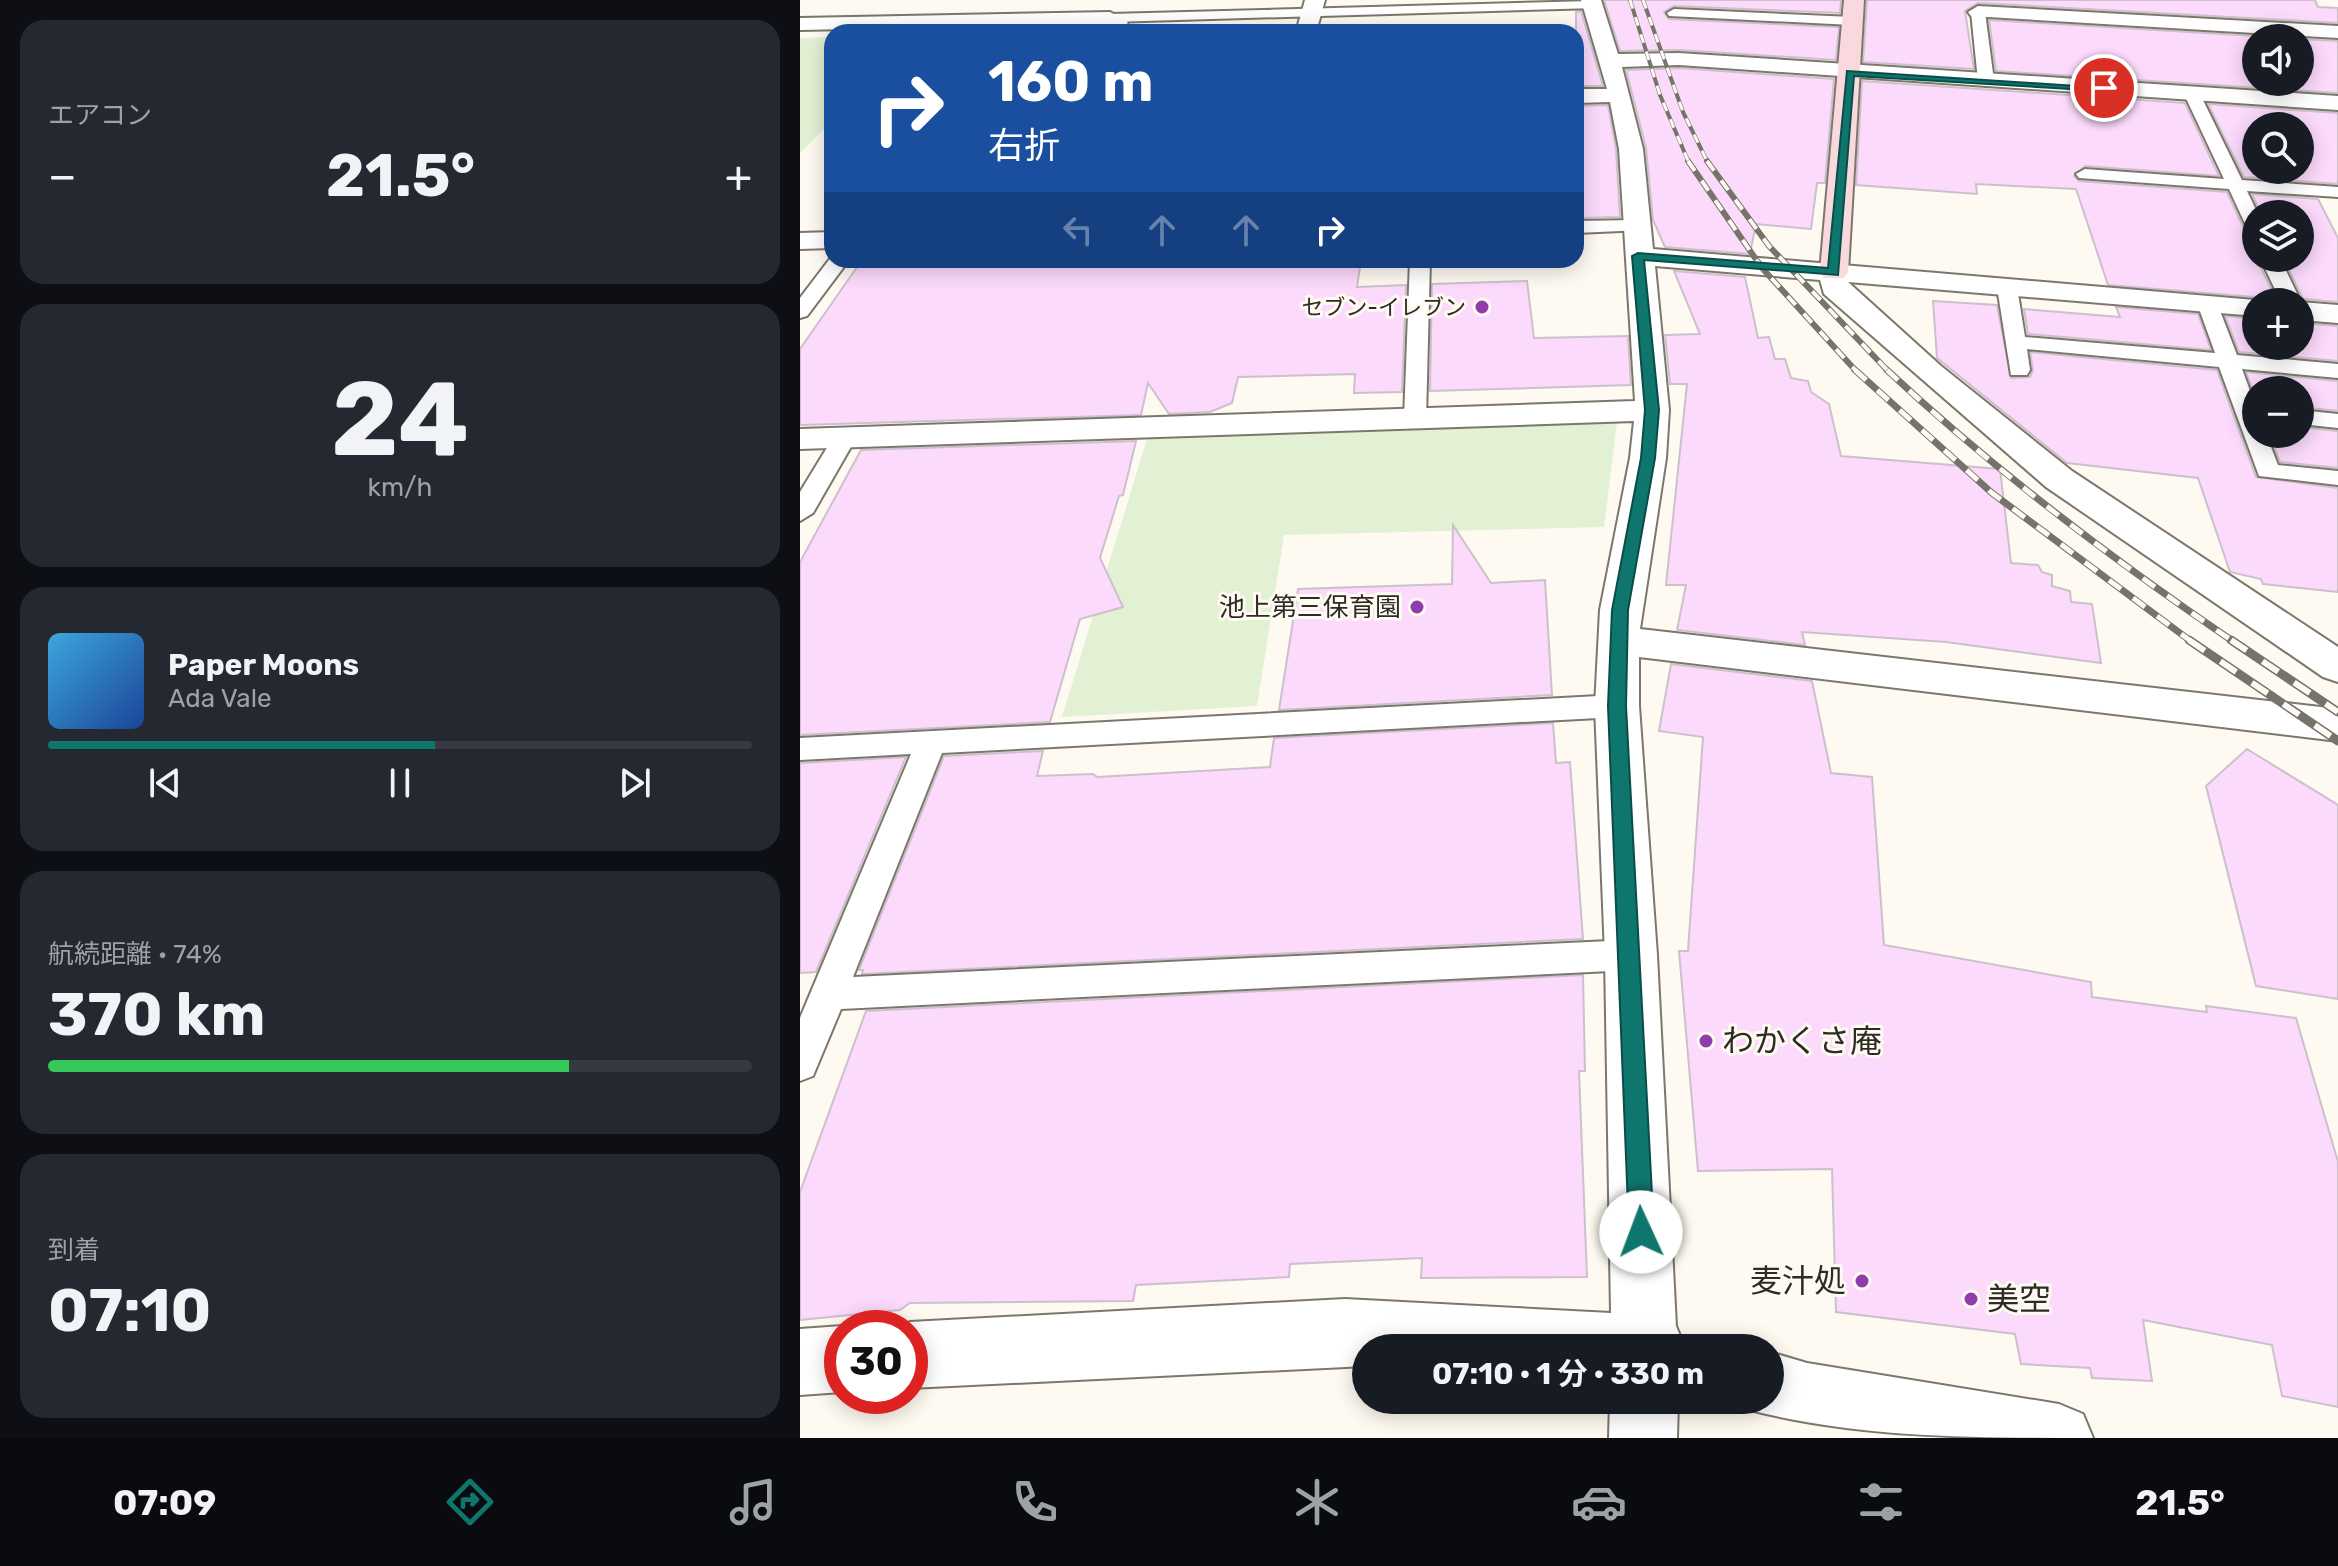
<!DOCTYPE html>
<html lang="ja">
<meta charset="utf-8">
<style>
:root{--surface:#171b24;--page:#242831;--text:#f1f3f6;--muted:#9ea1a6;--line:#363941;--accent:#0f766e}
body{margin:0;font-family:Rubik,"Noto Sans JP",sans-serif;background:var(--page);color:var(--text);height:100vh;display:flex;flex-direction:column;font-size:30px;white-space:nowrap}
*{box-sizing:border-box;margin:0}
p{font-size:26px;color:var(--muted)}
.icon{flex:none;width:44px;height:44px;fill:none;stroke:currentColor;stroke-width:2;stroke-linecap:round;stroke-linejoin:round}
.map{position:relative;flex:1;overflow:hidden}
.panel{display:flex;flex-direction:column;gap:20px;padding:20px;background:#0d0f14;width:800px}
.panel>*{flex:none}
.guide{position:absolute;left:24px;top:24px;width:760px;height:244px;border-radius:24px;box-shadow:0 4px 20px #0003;background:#1a4fa0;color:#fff;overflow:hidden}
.tools{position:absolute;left:1442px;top:24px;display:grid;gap:16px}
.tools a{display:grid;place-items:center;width:72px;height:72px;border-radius:50%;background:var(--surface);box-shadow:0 4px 20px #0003;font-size:40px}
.speed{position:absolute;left:24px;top:1310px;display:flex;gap:16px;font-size:40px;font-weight:700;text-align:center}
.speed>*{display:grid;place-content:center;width:104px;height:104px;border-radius:50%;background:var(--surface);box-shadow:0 4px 20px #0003;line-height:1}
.speed .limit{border:12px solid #d22;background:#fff;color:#111}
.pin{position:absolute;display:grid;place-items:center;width:68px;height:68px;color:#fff;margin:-34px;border:4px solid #fff;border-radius:50%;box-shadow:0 2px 8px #0007}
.me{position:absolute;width:88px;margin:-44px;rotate:358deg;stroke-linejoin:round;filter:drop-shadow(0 0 6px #0008)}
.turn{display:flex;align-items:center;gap:28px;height:168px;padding:0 32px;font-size:36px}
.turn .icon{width:104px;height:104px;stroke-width:2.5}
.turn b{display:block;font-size:56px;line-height:68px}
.lanes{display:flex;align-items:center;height:76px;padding:0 32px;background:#0003;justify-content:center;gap:40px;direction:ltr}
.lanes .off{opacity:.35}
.big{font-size:60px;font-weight:700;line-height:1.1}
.panel .tile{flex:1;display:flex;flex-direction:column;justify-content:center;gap:12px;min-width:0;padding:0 28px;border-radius:24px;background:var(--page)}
.panel .dial{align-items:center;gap:0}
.dial b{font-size:104px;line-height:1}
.song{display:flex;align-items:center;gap:24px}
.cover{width:96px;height:96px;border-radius:12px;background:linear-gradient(135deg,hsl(200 70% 55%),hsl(220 70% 35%))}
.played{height:8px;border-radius:4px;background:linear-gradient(90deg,var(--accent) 55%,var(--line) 55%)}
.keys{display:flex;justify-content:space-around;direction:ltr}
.heat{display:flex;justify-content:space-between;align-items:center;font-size:44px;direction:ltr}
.charge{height:12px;border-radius:6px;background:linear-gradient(90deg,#34c759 74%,var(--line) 0)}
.trip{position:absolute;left:552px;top:1334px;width:432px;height:80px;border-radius:40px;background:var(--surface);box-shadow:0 4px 20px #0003;font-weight:700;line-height:80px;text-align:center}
.dock{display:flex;height:128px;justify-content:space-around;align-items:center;background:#090b0e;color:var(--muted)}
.dock .icon{width:56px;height:56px}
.dock .current{color:var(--accent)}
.dock b{font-size:36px;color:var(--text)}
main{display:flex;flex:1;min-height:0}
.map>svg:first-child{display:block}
</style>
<main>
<section class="panel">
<div class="tile"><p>エアコン</p>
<div class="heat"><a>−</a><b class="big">21.5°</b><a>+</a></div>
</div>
<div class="tile dial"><b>24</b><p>km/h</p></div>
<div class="tile">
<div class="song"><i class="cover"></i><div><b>Paper Moons</b><p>Ada Vale</p></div></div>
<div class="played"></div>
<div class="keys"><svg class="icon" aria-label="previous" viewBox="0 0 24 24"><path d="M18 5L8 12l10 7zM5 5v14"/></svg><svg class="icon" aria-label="pause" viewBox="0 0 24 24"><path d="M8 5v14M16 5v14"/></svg><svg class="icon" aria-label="next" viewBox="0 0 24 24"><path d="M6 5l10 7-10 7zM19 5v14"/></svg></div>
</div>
<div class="tile"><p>航続距離 · 74%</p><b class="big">370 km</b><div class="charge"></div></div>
<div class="tile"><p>到着</p><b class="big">07:10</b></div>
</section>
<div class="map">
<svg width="1538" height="1438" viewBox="0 0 1538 1438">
<rect width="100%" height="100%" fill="#fefaf1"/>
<path fill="#e2f0d3" d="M32 37V121L0 153V38Z
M817 422 804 527 484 535 457 706 262 717 347 439Z"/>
<path fill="#fcdafc" stroke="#ccc0cc" stroke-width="2" fill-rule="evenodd" d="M804 0H1041L1040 13 874 6 864 12 869 19 1039 27 1036 60 879 50 820 51Z
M1067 0H1515L1518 7 1538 8V23L1178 3 1165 11 1174 69 1063 62Z
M781 11 803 86H776V12Z
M1189 20 1488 38H1456V82H1500V39L1538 41V93L1196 71Z
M879 68 1034 79 1025 183H1017L1011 229 956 224 950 254 865 247 853 220 846 148 826 70Z
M1062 81 1385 103 1419 176 1285 166 1274 176 1279 181 1427 192 1444 229 1456 237V258L1478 302H1470L1467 298 1308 285 1276 189 1176 184 1177 194 1056 185Z
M1408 104 1538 113V184L1444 177ZM1456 126H1500V170H1456Z
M808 105 816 149 820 217 776 218V106Z
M1452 194 1518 199 1538 238V302L1503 299 1483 258H1500V214H1461Z
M62 260H173L169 266 561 260 557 287 606 285 602 392 554 393 555 374 438 377 432 403 410 412 369 414 348 383 341 415 0 425V349Z
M874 271 945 277 958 338 969 337 975 359H985L991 378 1008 381 1011 392 1029 404 1041 456 1200 469 1211 563 1238 565 1242 572 1252 575V586L1270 591 1271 602 1292 604 1301 663 1146 642 1002 632 1005 645 877 630 886 585H866L887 384H870L865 335 900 334Z
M727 281 734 338 828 336 831 385 630 391 632 284Z
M1133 301 1197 305 1211 378 1230 377 1233 370 1230 352 1417 370 1456 477 1538 488V592L1463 584 1461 579 1430 572 1398 478 1267 463 1137 358Z
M1316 307 1398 314 1411 350 1228 334 1224 309 1320 317Z
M1425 316 1456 319V346H1500V323L1538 326V361L1439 352Z
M1446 372 1538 381V411L1500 407V390H1456V398Z
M1500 427 1538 431V468L1480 462 1469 434H1500Z
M336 441 323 495 319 496 300 558 323 607 280 619 250 722 0 735V562L61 450Z
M653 525 691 583 745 580 752 695 479 710 498 589 652 584Z
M871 664 1012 681 1031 773 1072 777 1084 945 1291 982 1292 997 1407 1012 1406 1006 1496 1018 1538 1162V1407L1482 1396 1472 1345 1343 1320 1352 1381 1292 1378 1290 1368 1221 1364 1215 1334 1036 1312 1032 1169 898 1171 879 951H888L903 737 859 731Z
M753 723 756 763 770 762 783 939 62 974 63 970H59L144 756 243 751 237 776 293 774 297 777 470 767 474 738Z
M1447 749 1538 805V999L1456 986 1406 786Z
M106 757 16 972 0 973V763Z
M783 975 785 1071H779L787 1277 621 1278 622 1258 490 1264 489 1277 336 1285 333 1301 110 1303 100 1310 0 1320V1192L66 1011Z"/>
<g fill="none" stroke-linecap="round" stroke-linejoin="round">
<defs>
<path id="lane" d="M792 1 799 5 797 8 310 22 303 18 310 14Z
M1178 8 1185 12 1194 81 1186 86 1178 81 1171 12Z
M874 9 1052 17 1059 21 1052 25 869 16 867 13Z
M1392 89 1400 94 1442 180 1538 187V197L1447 191 1458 214 1456 234 1447 228 1429 189 1279 178 1276 174 1285 169 1424 179 1384 94Z
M837 220 844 222V230L776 233V221Z
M32 256V260H49L7 316 0 318V298Z
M1460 258H1480L1501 302 1500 304 1481 302Z
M610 260H630L626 419 615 426 604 419Z
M1207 281 1217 287 1225 337 1415 353 1397 303 1407 297 1417 303 1437 355 1538 364V378L1442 369 1456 407V434H1466L1478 465 1538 471V485L1459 476 1419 367 1227 349 1230 370 1227 375H1211L1197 287Z
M1500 410 1538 414V428L1500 424Z
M44 431 56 438 13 513 0 521V492L36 433Z
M817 695 827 699 832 706 827 713 817 717 142 753 53 977 831 940 844 944 849 955 844 966 831 970 41 1009 13 1076 0 1081V1018L111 754 0 760V738Z"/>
<path id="street" d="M505 0H525L516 32H496Z
M781 0H801L818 54 879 53 1538 96V110L879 65 822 67 843 149 853 249 1467 301 1456 302V316L1048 282 1141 366 1272 471 1538 647V682L1523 677 1246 487 1024 294 1020 280 855 266 869 410 866 458 840 629 1538 709V741L839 657V706L857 955 876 1326 885 1348H566V1366L110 1388V1328H96L110 1322 545 1299 811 1313 805 955 795 706 800 610 830 458 834 421 0 449V429L835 401 819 149 810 102 776 103V89H807Z
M1178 6 1538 26V38L1171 16 1168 12Z
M310 12 328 22 322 32H302L307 24 0 30V18Z
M32 232V248L0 249V233Z
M1500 302 1538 305V323L1500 320Z
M42 1326 47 1328H42V1392L0 1395V1329Z
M970 1352 1007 1363 1259 1404 1283 1414 1293 1438C1178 1438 1055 1438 946 1409L943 1400H970Z
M810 1400H878L877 1438H809Z"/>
<path id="secondary" d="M1044 0H1064L1048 272 1044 278H1024L1020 272Z"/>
</defs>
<use href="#lane" stroke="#7c776a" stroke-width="4"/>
<use href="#street" stroke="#7c776a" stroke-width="4"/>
<use href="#secondary" stroke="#7c776a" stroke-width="4"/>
<use href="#lane" fill="#fff" fill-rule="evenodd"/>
<use href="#street" fill="#fff" fill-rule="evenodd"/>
<use href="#secondary" fill="#f9d9dd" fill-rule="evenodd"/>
<defs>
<path id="rail-far3" d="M830 0 860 95 889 163
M843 0 883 112 908 163"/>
<path id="rail-far2" d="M888 161 962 268 1057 372
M907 161 969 246 1089 372"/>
<path id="rail-far1" d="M1055 370 1192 493 1392 642
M1087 370C1195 471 1312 559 1434 642"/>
<path id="rail" d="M1389 640 1538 741
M1431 640 1538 712"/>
</defs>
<use href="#rail-far3" stroke="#76736c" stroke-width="4"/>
<use href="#rail-far2" stroke="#76736c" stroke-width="6"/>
<use href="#rail-far1" stroke="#76736c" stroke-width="7"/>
<use href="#rail" stroke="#76736c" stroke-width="9"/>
<use href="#rail-far3" stroke="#fefaf1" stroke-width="3" stroke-dasharray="9" stroke-linecap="butt"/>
<use href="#rail-far2" stroke="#fefaf1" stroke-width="4" stroke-dasharray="12" stroke-linecap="butt"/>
<use href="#rail-far1" stroke="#fefaf1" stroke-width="5" stroke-dasharray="15" stroke-linecap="butt"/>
<use href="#rail" stroke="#fefaf1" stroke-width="6" stroke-dasharray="19" stroke-linecap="butt"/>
</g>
<path fill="#0f766e" stroke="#0a4d48" stroke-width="2" d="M1047 71 1308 88 1304 91 1054 76 1038 275 844 260 859 410 855 458 828 610 826 706 854 1232 850 1241 841 1245 832 1241 829 1232 808 706 812 610 841 458 845 410 832 256 838 253 1028 268Z"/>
<g fill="#903dab" stroke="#fefaf1" stroke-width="3">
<circle cx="682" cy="307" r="8"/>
<circle cx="617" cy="607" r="8"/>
<circle cx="906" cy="1041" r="8"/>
<circle cx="1062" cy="1281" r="8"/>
<circle cx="1171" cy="1299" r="8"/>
</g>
<g text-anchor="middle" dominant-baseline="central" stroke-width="6" stroke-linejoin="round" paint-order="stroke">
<g font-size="22" fill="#2d2b25" stroke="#fefaf1" text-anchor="end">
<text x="666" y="307">セブン-イレブン</text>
</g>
<g font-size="26" fill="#2d2b25" stroke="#fefaf1" text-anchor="end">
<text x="601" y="607">池上第三保育園</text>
</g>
<g font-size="32" fill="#2d2b25" stroke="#fefaf1" text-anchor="start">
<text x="922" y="1041">わかくさ庵</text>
<text x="1046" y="1281" text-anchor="end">麦汁処</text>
<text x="1187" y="1299">美空</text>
</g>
</g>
</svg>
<div class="tools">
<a><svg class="icon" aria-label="sound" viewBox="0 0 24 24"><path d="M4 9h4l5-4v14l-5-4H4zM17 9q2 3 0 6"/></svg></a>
<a><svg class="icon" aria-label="search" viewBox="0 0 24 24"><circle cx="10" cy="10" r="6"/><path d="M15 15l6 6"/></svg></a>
<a><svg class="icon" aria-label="layers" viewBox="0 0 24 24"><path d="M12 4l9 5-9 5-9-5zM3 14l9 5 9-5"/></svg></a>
<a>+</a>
<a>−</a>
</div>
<div class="speed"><div class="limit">30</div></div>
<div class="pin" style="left:1304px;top:88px;background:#d93025"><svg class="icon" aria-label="arrive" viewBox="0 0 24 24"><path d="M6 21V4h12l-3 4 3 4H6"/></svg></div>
<svg class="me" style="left:841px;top:1232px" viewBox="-20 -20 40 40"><circle r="19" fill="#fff"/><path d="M0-13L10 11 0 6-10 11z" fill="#0f766e"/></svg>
<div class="trip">07:10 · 1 分 · 330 m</div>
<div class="guide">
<div class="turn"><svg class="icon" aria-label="right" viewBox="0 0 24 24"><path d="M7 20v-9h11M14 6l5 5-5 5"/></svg><div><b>160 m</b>右折</div></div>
<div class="lanes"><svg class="icon off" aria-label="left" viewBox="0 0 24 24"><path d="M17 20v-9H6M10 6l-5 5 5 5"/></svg><svg class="icon off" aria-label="ahead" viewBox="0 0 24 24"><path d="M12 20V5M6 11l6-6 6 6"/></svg><svg class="icon off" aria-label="ahead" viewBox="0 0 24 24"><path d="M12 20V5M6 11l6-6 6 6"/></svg><svg class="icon" aria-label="right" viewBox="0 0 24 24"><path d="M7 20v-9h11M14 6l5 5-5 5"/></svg></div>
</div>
</div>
</main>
<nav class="dock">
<b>07:09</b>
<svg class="icon current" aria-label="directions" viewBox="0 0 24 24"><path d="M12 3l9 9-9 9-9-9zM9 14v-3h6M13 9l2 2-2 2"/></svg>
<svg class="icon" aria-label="music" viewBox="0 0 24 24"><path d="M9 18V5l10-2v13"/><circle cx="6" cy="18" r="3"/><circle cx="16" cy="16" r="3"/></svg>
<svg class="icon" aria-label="phone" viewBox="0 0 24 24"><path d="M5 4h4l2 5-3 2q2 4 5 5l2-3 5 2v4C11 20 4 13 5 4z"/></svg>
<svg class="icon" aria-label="climate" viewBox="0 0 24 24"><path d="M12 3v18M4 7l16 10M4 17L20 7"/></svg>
<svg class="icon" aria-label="car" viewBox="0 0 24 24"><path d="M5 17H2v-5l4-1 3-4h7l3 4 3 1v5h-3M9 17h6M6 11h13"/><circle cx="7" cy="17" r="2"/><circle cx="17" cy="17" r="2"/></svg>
<svg class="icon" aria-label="filters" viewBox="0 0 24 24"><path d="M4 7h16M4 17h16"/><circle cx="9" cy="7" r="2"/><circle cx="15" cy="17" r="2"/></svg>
<b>21.5°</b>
</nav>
